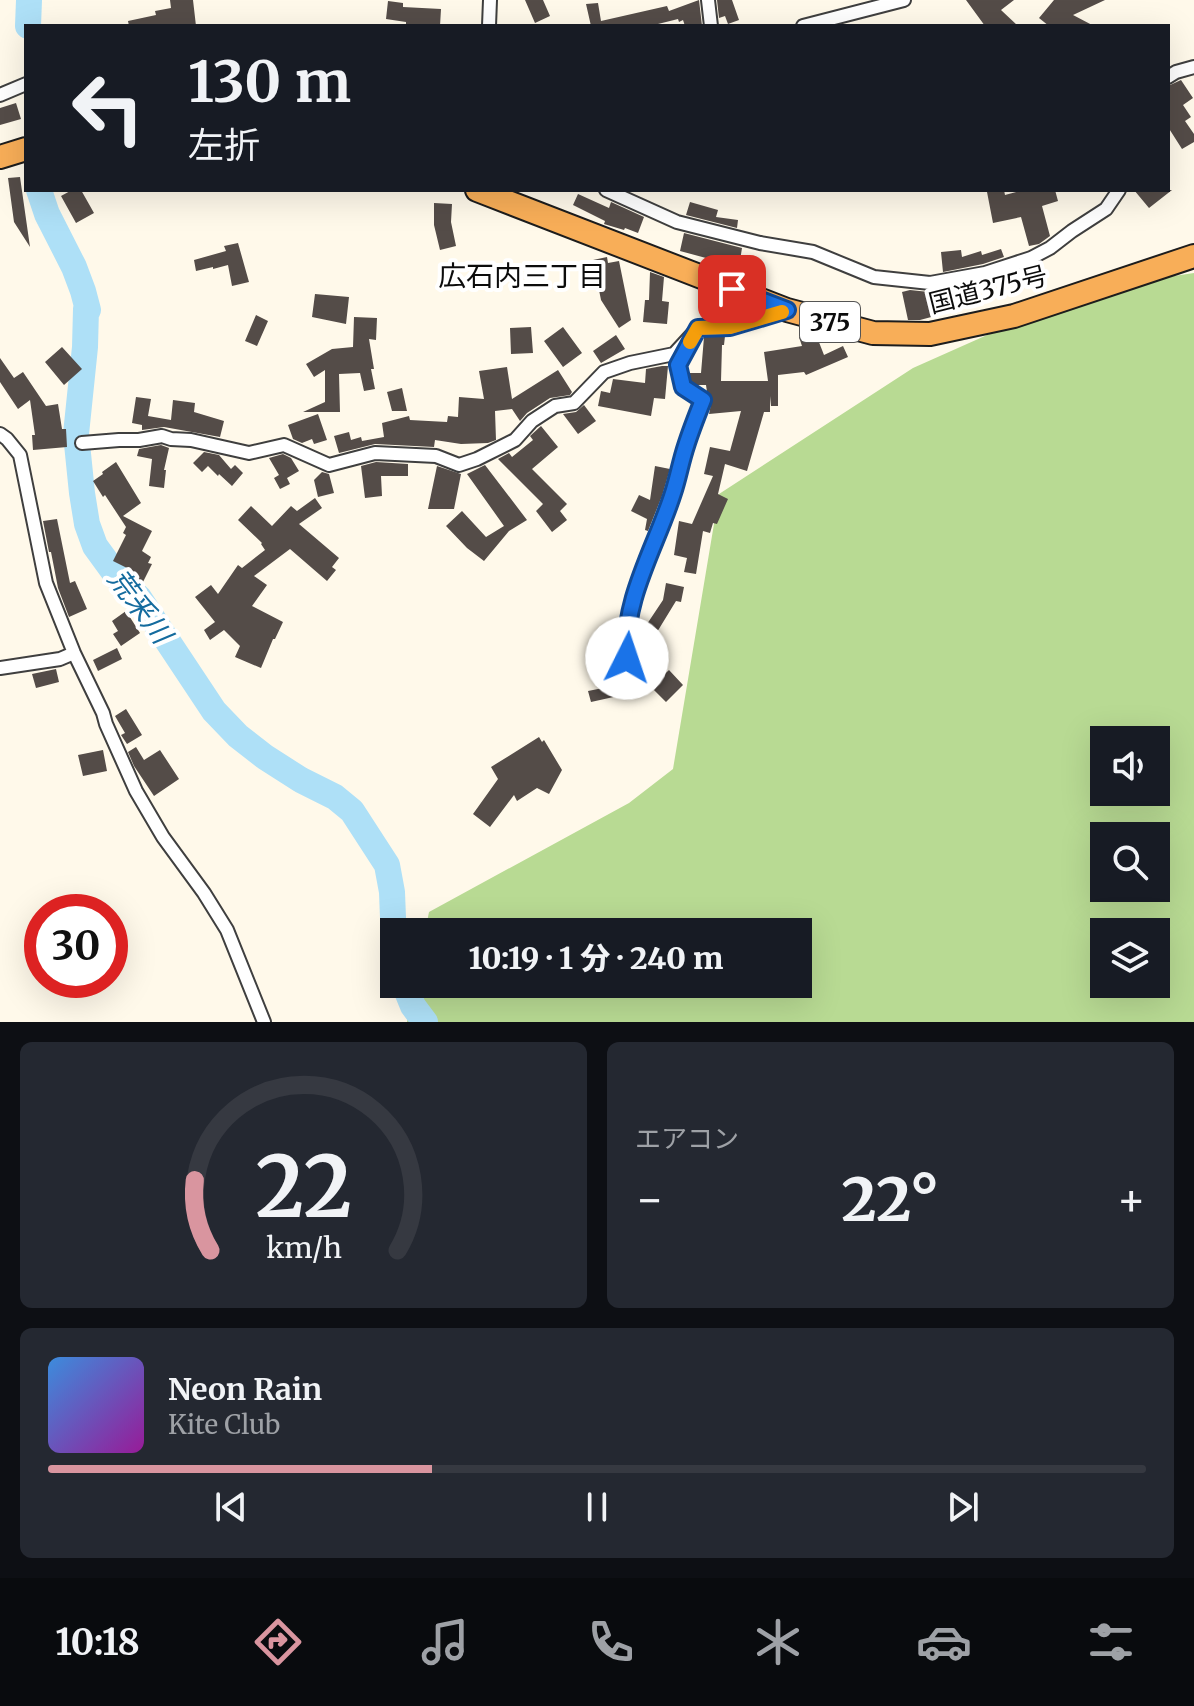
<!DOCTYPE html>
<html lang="ja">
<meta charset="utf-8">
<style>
:root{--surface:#171b24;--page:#242831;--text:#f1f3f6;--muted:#9ea1a6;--line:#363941;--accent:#d9959f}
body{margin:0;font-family:Merriweather,"Noto Sans JP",serif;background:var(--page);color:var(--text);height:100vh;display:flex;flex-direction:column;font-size:30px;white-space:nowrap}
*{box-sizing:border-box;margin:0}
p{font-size:26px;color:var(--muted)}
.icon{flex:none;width:44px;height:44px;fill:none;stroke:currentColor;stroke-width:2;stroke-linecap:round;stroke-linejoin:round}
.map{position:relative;height:1022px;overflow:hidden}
.sheet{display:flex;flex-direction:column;gap:20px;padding:20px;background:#0d0f14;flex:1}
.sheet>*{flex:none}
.guide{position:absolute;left:24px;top:24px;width:1146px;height:168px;border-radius:0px;box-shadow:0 8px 32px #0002;background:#171b24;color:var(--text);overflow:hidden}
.buttons{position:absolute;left:1090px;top:726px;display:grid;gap:16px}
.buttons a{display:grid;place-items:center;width:80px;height:80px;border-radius:0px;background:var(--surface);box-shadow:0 8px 32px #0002;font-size:40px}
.speed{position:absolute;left:24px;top:894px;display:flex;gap:16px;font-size:40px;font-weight:700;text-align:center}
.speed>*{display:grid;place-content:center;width:104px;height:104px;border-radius:50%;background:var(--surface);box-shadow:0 8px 32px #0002;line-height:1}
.speed .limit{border:12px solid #d22;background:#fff;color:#111}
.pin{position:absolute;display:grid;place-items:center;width:68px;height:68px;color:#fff;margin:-34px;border-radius:16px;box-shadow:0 4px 12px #0006}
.me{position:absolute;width:88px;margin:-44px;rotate:4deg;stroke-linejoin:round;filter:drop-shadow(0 0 6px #0008)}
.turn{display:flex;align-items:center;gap:28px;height:168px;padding:0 32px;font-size:36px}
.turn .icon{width:104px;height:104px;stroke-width:2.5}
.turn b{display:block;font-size:56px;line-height:68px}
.big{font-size:60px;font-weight:800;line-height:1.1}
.sheet .widget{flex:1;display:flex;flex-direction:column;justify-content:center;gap:12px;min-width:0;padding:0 28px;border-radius:12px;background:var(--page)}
.sheet .dial{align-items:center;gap:0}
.dial svg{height:208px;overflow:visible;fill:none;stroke:var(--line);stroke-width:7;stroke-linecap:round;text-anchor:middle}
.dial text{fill:var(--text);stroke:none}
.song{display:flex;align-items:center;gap:24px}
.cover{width:96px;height:96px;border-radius:12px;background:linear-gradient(135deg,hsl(210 70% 55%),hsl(300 70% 35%))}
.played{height:8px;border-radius:4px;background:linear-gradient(90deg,var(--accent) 35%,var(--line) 35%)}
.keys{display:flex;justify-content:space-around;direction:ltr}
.heat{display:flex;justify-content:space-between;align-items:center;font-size:44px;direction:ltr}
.sheet .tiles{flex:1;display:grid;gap:20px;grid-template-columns:1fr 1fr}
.widget:last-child{grid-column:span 2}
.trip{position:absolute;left:380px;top:918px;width:432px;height:80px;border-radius:0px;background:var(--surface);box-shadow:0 8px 32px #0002;font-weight:800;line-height:80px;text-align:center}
.dock{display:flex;height:128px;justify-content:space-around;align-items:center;background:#090b0e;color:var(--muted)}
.dock .icon{width:56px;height:56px}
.dock .current{color:var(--accent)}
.dock b{font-size:36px;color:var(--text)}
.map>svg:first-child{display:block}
</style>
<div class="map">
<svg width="1194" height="1022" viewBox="0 0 1194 1022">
<rect width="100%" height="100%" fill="#fff9ea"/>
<path fill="#b8da93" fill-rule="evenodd" d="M1194 273V1022H407L415 984H798V932H425L429 912 629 803 673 769 719 494 913 368 1093 288ZM1104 740H1156V792H1104ZM1104 836H1156V888H1104ZM1104 932H1156V984H1104Z"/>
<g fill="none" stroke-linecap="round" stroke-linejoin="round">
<path stroke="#aee0f7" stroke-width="26" d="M28 26 29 0
M39 190 47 214 74 267 83 291 88 310 86 309 85 347 76 434 82 493 87 524 95 546 119 579 139 598 214 711 238 736 265 757 301 780 335 797 352 811 387 865 392 892 394 944
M404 984 413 1006 425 1022"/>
</g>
<path fill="#544c48" d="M170 0H193L196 26H129L128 21 156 15 155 11 171 8Z
M525 0H543L550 16 535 23Z
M699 0 702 26H685L683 20 679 22 678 19 650 26H591L586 4 598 3 601 21 667 6 669 11Z
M717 0H732L739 20 728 24 725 16 719 18Z
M966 0H1014L1001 10 1018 26H985Z
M1054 0H1105L1073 15 1094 26H1049L1039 18Z
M388 1 403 3V7L441 9 440 26H406V22L386 19Z
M1181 80 1193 98 1183 105 1191 117 1185 121 1194 134V142L1182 149 1168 127V86Z
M16 103 21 119 0 125V108Z
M20 177 30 247 14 222 8 178Z
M72 190H81L94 213 76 223 61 196Z
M996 190H1004L1005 195 1024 190H1055L1058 201 1042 206 1050 236 1039 244 1029 246 1021 217 993 223 987 192Z
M1134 190H1172L1149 208Z
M578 194 609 208 611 202 644 217 638 233 625 228 624 230 604 224 605 221 573 205Z
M690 202 718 210 716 217 738 220 737 228 686 215Z
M434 203 452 204 451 222 456 246 440 250 434 225Z
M684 233 742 248 739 267 705 261 706 258 680 251Z
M238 243 249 282 232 286 228 265 213 269V267L196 271 194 260 226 251 224 246Z
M1001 249 1004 257 983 264 943 272 941 252 961 250 962 257 981 251 982 255Z
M607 257 608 263 619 261 631 320 619 328 601 300 593 260Z
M650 272 664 277 662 301 669 302 667 324 643 322 645 300H649Z
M910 290 929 292 935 316 920 320H908L902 292Z
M315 294 349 297 346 324 312 317Z
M707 294 730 303 728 316H726V318L704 319Z
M256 315 268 321 257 346 245 341Z
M354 317 377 318 376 340 369 339 374 369H371L375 389 364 391 360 373 339 374 340 412H303L325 402V370L314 377 306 364 332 349 353 347Z
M531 327 533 353 511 354 510 328Z
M563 327 582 353 563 367 544 341Z
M815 332 824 355 843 346 848 357 806 375 804 372 778 375V406H771L770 396V412H764L747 471 725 464 718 494 728 499 717 524 713 523 710 533 703 531 696 574 684 572 687 558 674 555 679 521 692 524 713 476 704 474 710 447 730 451 741 411 709 414 712 399 707 392 706 385H696L691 381 689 373H701L704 337 725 336 724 345H722L721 381H768L764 352 802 346 799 337Z
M616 335 625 349 601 363 593 351Z
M62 347 82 369 64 385 45 362Z
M0 358 14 378 23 372 46 406 58 404 62 429H66L67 447 33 450 32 435H35L30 400 18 409 0 382Z
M662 366H668L665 399 654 398 651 416 598 406 601 391 610 393 613 379 645 383 646 369Z
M507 367 512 399 558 370 572 392 570 395 550 398 527 413 520 421 512 409 495 411 496 440 488 443 461 444 435 440 434 447 375 444 339 453 334 436 349 432 351 440 361 437 362 441 384 437 382 423 409 416 410 420 447 422 448 416 458 417 459 397 484 399 479 371Z
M402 388 407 411H392L387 392Z
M136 397 151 399 148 416 171 420 173 400 195 403 194 412 224 421 220 437 164 427 142 430V425L132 423Z
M584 405 596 421 578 434 563 414 576 412Z
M318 414 327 440 314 444 312 439 302 443 293 439 288 425Z
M541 426 558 447 532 469 567 504 560 511 567 520 552 532 536 511 543 504 498 459 509 453 512 457 533 440 530 436Z
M161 445 169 448 164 470H166L164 488 149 486 152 459 137 456 139 449Z
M204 452 219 455 231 469 235 465 243 473 232 486 219 474 218 476 208 466 202 472 193 463Z
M283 454 291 458 299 471 287 478 290 484 280 489 274 478 279 475 269 458Z
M116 462 141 503 123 516 152 531 142 551 151 557 148 563 152 564 143 582 127 573 129 569 113 561 126 535 123 533 126 527 105 495 103 497 93 481 103 474 102 472Z
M376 462 408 464V476H381L382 496 365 498 361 466Z
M485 465 527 520 509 531 484 561 467 548 446 526 462 511 486 537 504 526 467 474Z
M437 466 461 474 454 509H428Z
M655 466 670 469 662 496 648 531 645 530 647 519 631 511 639 495 650 500Z
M322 472 329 474 334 493 318 497 314 480Z
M315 498 322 508 299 524 339 558 332 567 336 570 327 581 290 549 254 576 267 585 252 606 283 622 275 639H273L261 668 235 657 240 646 224 630 210 640 204 630 215 622 195 597 211 585 218 594 238 565 242 568 265 550 261 544 262 543 238 520 251 506 272 526 291 506 297 511Z
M57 519 70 583 75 581 87 609 69 617 58 588 51 552H49L43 521Z
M666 583 684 587 681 602 676 601 654 637 643 630 663 600Z
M126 611 140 633 121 646 113 634 118 631 112 621Z
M117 648 122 659 98 671 93 660Z
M56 669 59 682 36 688 32 674Z
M669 670 683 685 666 702 651 687Z
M620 673 623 689 627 694 591 702 588 691 603 688 601 677Z
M126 709 142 735 127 744 121 735 125 733 115 716Z
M539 737 542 742 544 740 562 770 549 794 537 788 517 801 514 795 490 827 473 814 498 779 491 767Z
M136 747 144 760 160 750 179 779 154 796 134 766 128 752Z
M103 750 107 771 83 776 78 755Z"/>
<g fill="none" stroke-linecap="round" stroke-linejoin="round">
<defs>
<path id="minor" d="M708 0 711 26
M489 26 490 0
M803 26 904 0
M1168 77 1176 72 1194 67
M0 95 26 84
M606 190 677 222 760 243 813 252 874 277 930 283 985 273 1031 258 1050 248 1072 231 1106 209 1119 190
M0 434 7 439 20 455 46 583 74 653 103 713 106 724 136 791 163 837 204 893 227 930 264 1022
M82 443 119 440H139L162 436 171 439 191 440 249 453 284 445 329 465 375 453 436 456 459 465 477 459 515 440 532 421 555 406 574 403 604 372 630 363 674 354 698 328 730 327 784 311
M0 668 60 659 74 653
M632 687C614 622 649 558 671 499 677 481 680 463 686 445 691 430 697 415 703 400L683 387 678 365 687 348"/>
<path id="trunk" d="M0 157 26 149
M477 190 787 310 873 333 930 334 1014 316 1194 256"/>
</defs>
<use href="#minor" stroke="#3f3f3f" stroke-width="16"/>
<use href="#trunk" stroke="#1d1d1d" stroke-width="26"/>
<use href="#minor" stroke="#fff" stroke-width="12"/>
<use href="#trunk" stroke="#f8ae58" stroke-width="22"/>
</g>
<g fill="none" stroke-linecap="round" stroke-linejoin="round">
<defs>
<path id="route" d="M627 658C622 600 656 547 673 493 678 478 681 461 686 446 691 430 697 415 703 400L683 387 678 365 698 328 730 327 787 310 732 289"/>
</defs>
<use href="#route" stroke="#114b97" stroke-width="20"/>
<use href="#route" stroke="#1a73e8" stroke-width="14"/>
<path stroke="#f59e0b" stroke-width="14" d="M690 342 698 328 730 327 782 312"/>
</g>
<g text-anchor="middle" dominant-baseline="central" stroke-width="8" stroke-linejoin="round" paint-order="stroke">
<rect fill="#fff" stroke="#555" stroke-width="2" x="800" y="302" width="60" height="40" rx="6"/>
<g font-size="24" font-weight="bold" fill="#0c0c0c">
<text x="830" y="322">375</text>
</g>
<g font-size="26" fill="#0c0c0c" stroke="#fff">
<text transform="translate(988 289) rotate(-14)">国道375号</text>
</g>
<g font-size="28" fill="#0c0c0c" stroke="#fff">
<text x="522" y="276">広石内三丁目</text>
</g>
<g font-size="28" font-style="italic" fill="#146b9e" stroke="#fff">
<text transform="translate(140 606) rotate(53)">荒釆川</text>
</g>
</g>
</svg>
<div class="buttons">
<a><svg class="icon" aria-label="sound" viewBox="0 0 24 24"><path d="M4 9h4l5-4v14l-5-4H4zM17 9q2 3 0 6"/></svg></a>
<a><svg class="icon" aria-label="search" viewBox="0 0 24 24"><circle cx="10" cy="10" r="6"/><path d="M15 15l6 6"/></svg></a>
<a><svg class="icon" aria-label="layers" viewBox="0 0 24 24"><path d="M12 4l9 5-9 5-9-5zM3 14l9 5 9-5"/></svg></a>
</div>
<div class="speed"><div class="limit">30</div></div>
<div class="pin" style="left:732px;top:289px;background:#d93025"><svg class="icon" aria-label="arrive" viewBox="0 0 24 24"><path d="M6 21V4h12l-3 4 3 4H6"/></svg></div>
<svg class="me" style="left:627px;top:658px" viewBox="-20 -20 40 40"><circle r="19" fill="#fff"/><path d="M0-13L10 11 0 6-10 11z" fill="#1a73e8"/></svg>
<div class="trip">10:19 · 1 分 · 240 m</div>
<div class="guide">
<div class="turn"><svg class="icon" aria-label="left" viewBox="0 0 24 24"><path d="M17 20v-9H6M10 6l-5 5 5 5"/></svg><div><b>130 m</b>左折</div></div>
</div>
</div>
<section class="sheet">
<div class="tiles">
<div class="widget dial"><svg viewBox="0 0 100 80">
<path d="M14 69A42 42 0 1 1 86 69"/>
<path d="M14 69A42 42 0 0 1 8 42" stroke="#d9959f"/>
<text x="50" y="56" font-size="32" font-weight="700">22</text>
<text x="50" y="72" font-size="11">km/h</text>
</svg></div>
<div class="widget"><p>エアコン</p>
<div class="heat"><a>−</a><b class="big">22°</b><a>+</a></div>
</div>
<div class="widget">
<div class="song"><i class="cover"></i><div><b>Neon Rain</b><p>Kite Club</p></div></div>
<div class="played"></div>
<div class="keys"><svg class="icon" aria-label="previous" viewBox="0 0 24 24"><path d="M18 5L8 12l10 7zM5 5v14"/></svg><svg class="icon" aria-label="pause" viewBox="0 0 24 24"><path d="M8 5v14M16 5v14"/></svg><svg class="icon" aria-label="next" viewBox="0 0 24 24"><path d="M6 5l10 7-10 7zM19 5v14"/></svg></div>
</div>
</div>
</section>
<nav class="dock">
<b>10:18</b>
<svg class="icon current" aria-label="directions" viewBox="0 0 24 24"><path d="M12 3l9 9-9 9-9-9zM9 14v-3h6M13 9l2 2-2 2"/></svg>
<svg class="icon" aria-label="music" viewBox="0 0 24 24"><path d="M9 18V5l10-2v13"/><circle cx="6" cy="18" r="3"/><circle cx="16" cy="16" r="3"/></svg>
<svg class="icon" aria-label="phone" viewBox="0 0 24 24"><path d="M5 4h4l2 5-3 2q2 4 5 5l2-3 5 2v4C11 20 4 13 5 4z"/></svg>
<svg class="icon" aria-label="climate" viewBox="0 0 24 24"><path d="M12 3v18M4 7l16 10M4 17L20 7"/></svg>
<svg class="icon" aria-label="car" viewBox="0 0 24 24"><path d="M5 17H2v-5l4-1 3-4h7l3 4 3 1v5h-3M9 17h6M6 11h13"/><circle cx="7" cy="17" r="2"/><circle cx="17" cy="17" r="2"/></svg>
<svg class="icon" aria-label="filters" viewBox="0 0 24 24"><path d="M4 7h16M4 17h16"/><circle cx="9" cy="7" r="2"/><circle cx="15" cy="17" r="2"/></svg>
</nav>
